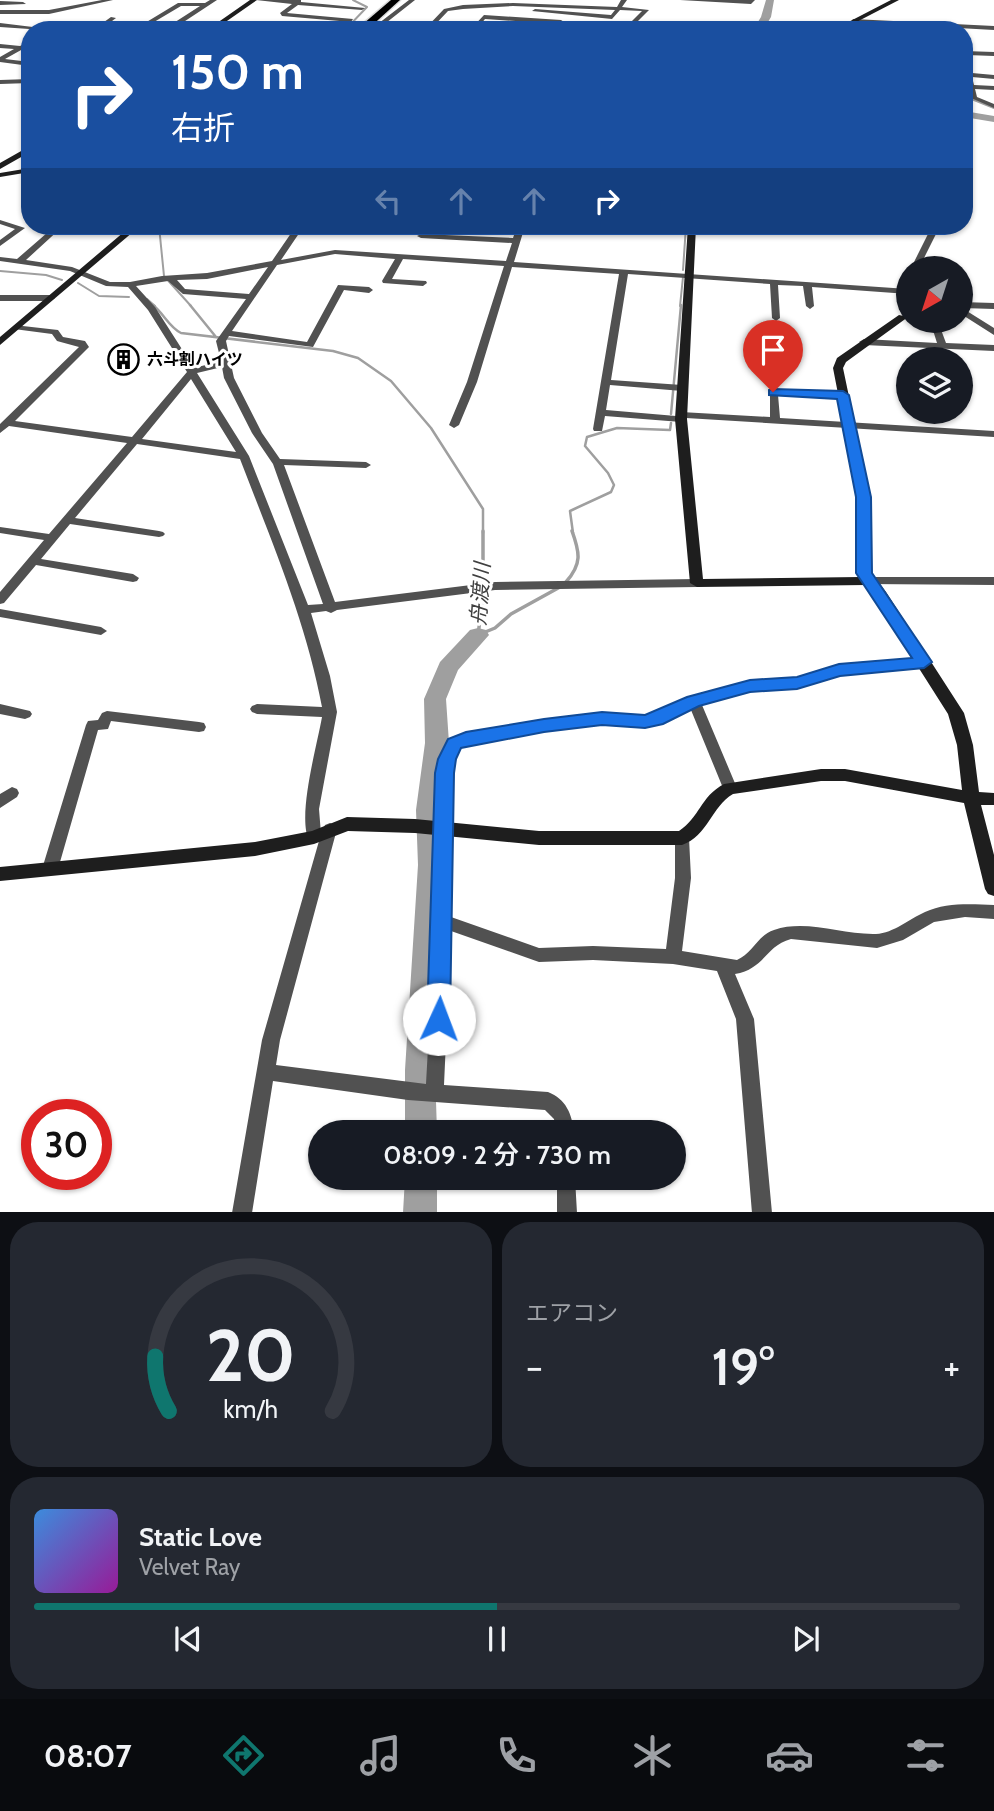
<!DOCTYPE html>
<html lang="ja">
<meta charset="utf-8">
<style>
:root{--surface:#171b24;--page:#242831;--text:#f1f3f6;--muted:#9ea1a6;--line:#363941;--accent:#0f766e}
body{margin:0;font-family:Cabin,"Noto Sans JP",sans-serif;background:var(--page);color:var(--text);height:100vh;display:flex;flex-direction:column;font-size:26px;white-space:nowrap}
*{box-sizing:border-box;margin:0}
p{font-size:23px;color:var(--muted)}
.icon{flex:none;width:38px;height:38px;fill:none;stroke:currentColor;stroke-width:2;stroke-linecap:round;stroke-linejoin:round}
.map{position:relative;height:1212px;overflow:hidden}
.side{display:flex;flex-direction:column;gap:10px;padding:10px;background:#0d0f14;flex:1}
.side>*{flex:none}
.guide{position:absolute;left:21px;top:21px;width:952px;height:214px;border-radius:28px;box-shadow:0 2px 5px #0004;background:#1a4fa0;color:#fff;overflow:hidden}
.needle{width:46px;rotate:219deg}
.fabs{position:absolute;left:896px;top:256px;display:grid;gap:14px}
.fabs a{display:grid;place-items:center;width:77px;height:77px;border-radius:50%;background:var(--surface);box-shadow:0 2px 5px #0004;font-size:35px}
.speed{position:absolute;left:21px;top:1099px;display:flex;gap:14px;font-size:35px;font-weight:700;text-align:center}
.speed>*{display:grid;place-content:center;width:91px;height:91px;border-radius:50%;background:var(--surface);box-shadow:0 2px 5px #0004;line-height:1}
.speed .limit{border:10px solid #d22;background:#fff;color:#111}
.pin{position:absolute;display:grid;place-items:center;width:60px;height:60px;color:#fff;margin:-72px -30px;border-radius:50% 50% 50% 0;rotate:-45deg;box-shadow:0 0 7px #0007}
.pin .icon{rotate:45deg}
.me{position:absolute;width:77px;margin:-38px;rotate:2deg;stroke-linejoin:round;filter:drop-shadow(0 0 5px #0008)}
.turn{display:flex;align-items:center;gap:24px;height:147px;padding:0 35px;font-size:32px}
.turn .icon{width:91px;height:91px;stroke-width:2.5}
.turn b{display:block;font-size:49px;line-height:60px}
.lanes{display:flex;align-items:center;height:66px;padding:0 35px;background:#0003;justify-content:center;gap:35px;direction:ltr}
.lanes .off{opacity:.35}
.big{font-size:52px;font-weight:600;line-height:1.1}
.side .tile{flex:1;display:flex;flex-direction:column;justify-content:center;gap:10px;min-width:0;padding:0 24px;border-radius:28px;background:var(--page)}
.side .dial{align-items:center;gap:0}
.dial svg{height:182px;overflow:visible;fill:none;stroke:var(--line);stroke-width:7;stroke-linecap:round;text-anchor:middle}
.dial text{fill:var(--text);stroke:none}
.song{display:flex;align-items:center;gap:21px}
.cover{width:84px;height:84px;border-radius:10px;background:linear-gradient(135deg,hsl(210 70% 55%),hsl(300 70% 35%))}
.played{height:7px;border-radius:4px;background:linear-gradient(90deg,var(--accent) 50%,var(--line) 50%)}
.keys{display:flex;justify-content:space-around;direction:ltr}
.heat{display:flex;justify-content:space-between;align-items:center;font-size:38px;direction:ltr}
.side .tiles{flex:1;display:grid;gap:10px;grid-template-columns:1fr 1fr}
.tile:last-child{grid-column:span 2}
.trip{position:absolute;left:308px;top:1120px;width:378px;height:70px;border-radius:35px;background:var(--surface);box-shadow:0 2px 5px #0004;font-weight:600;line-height:70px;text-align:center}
.dock{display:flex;height:112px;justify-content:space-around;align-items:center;background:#090b0e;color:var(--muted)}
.dock .icon{width:49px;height:49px}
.dock .active{color:var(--accent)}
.dock b{font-size:32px;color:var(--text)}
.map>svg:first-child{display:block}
</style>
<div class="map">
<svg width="994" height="1213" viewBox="0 0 994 1213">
<rect width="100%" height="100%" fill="#fff"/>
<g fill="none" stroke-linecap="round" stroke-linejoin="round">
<path stroke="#9f9f9f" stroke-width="2" d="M345 30 367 7 353 0
M964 96 994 108
M159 226 164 276 191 306
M683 270 686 226
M0 271 46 275 62 280
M78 283 99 296 129 297
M147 299 155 306
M680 306 683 277"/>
<path stroke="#9f9f9f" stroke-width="2.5" d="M153 305C164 314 169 327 181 333L333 351 358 358 391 381 431 428 483 509V533
M190 305 216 337
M671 414 681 305
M573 533 570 511 611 492 614 485 608 473 585 446 587 437 617 428 670 430 671 423"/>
<path stroke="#9f9f9f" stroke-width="3.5" d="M483 531V597L478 635 495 628 511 614 560 587
M566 582C582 564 580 553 572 531"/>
<path fill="#9f9f9f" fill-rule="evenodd" d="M766 0H774L771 17 763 30H753L761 17Z
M964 111 994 116V122L964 117Z
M478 628 486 630 489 635 458 670 446 699 449 743 442 810 444 865 435 1070 437 1132H405V1070L418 865 416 810 425 743 424 699 440 662 470 630Z
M405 1178H437V1213H403Z"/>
<defs>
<path id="highway" d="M391 0H400L367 30H356Z"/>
</defs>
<use href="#highway" stroke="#dbdbdb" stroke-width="3"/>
<path fill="#515151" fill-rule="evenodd" d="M102 0H113L49 14H0V10H49Z
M210 0H217L176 27 198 30H171L140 26 178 3H205ZM181 6H200L169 26 149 25Z
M256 0H301V2L365 8 362 10 298 5 287 13 353 19 351 22 282 16 280 13 292 4Z
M409 0H415L377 30H370Z
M621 0H627L622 7 649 10 629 30H623L642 11 620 10 612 19 532 11 535 9 611 15 615 10 513 6 463 9 448 11 430 30H424L444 9 463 5 513 3 617 7Z
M680 0H755L751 4Z
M0 1 23 2 26 4 0 5Z
M484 15 561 20 564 22 561 24 485 19 476 30H470Z
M111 17 116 18 100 30H93Z
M853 19 994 26V30L851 22Z
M0 23 41 28 44 30 0 27Z
M237 23 261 26 264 28 261 30 238 27 235 30H228Z
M30 41V45L5 59 30 62V66L0 62V57L14 49 0 48V44L20 46Z
M964 51 994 52V56L967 55 972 73 994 75V79L972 77 974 85 994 86V90L975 89 977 97 994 104V108L971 98 965 75Z
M30 79V83L0 84V80Z
M0 220 25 228 0 246V240L15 229 0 224Z
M55 226 62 227 26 260 72 267 110 282H130L162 276 207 273 272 261 296 226H304L281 260 335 250 506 261 512 243 421 238 417 236 421 234 513 238 517 226H525L514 262 908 289V294L812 287 814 306 810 309 806 306 803 286 778 285 780 318 776 321 772 318 770 284 628 274 611 380 682 385 687 388 682 391 610 385 606 410 676 416 681 412 770 417V390L843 392 846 393V397L778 395 780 418 994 431V437L686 418 685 421 681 422 605 416 602 431H594L593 429 619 274 512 267 477 382 459 425 454 428 449 425 467 382 504 266 403 259 392 279 426 281 427 283 423 286 383 283 382 281 395 259 335 254 277 265 232 331 307 342 338 285 369 287 373 290 369 293 344 290 313 347 229 336 226 341 234 378 262 433 280 459 366 462 371 465 366 468 284 465 335 602 495 582 697 579 703 583 697 587 495 590 337 610 331 613 326 611 311 613 330 676 337 712 319 809 321 834 325 825 330 823 335 825 337 829 280 1040 276 1065 426 1084 435 921 437 773C441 752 445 741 466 734L602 713 645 717 655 715 708 692 750 681 797 678 839 665 924 658 929 659 930 662 929 665 924 666 839 674 797 688 750 691 717 699 702 705 737 788 735 792 730 794 725 792 723 788 691 710 662 723 645 727 602 723 468 744C456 750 454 760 451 773V917L539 948 593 946 666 949 675 878V838L677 834 682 832 687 834 689 838 691 878 682 951 737 960C752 954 758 935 774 930 807 919 842 935 876 934 894 933 909 919 925 912 946 902 972 904 994 905V919L965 917 934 922 903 940 877 948 791 939C765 946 765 969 735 974L754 1019 772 1213H752L736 1019 717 971 673 964 593 960 539 962 451 931 444 1085 548 1092C566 1099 572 1114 574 1132H556L554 1119 545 1110 408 1100 273 1081 252 1213H232L262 1040 319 841 314 843 309 841C297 815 317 746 322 717L257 714 252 712 250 709 252 706 257 704 322 707C306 621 271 540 240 459L137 444 75 518 159 531 163 532 165 534 163 536 159 537 70 524 41 559 133 574 139 578 137 581 133 582 36 565 4 603 0 604V592L44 540 0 533V527L49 534 127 443 9 426 0 433V424L79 347 57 341 52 334 14 329V325L58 330 63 337 85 341 89 347 15 421 132 437 187 372 148 310 128 287 106 286 70 271 0 261V257L17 259ZM268 267 249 294 185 289 177 280 207 279ZM168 281 183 294 246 299 216 341 221 361 194 368 155 307 136 286ZM222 367 224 378 252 433 273 464 323 604 308 605 249 456 197 373ZM191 379 236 452 142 439Z
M932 226H940L919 268H911Z
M0 295H51L55 298 51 301H0Z
M961 302 994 303V309L962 308 994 328V335L961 314Z
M936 324 940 327 946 343 994 345V351L864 345 859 342 864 339 937 343 932 327Z
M871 577H994V585L867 584 865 581 867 578Z
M0 609 101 627 107 631 101 635 0 617Z
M0 704 30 711 32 714 30 717 25 719 0 714Z
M107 711 199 722 204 723 206 727 204 731 199 732 111 721 108 729 98 730 58 869 55 873 50 875 45 873 42 869 86 725 88 721 98 720 102 713Z
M12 787 17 789 19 793 17 797 0 808V794Z
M557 1178H575L577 1213H557Z"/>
<path fill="#1e1e1e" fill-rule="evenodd" d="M250 0H257L214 30H207Z
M891 0H899L841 30H833Z
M30 146V152L0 169V163Z
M30 168V172L0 177V173Z
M131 226H140L0 345V337Z
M688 226H696L687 419 703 579 860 577 857 573 858 497 833 368 837 358 899 315 908 317 846 362 843 368 870 497 871 572 886 592 964 713 973 745 979 792 994 793V805H981L994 855V896L988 894 985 889 964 803 845 781H821L733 794C711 807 708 836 682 845H539L415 833 348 831 314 844 255 856 0 881V867L255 842 312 831 347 817 415 819 539 831H679C700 817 700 797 724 784L821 769H845L962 790 957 745 948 714 866 585 697 587 690 583 675 419Z"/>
<use href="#highway" fill="#000" fill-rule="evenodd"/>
</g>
<path fill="#1a73e8" stroke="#114b97" stroke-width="2" d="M773 389 843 391 849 395 871 497 872 573 932 662 924 668 840 676 797 689 750 692 699 706 663 724 645 728 602 725 544 732 461 748 456 759 454 773 450 1019 446 1026 439 1029 431 1026 427 1019 435 773 438 759 448 739 466 732 544 719 602 712 645 715 687 697 750 680 797 677 839 664 912 658 856 573V497L837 399 769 395V390Z"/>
<defs>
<symbol id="building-ring" viewBox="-11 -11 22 22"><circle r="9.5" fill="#fff" stroke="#000" stroke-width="1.5"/><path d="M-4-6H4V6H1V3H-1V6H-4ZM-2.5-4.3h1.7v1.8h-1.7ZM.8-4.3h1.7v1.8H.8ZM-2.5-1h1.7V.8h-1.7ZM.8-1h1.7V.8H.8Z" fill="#000"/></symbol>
</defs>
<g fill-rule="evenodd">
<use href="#building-ring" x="106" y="342" width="35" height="35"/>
</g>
<g text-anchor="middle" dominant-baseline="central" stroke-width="6" stroke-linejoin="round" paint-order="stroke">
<g font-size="16" font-weight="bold" fill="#000" stroke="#fff" text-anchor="start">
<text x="147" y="359">六斗割ハイツ</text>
</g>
<g font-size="21" font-style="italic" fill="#404040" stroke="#fff">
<text transform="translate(480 594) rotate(-86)">舟渡川</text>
</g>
</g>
</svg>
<div class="fabs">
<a><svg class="needle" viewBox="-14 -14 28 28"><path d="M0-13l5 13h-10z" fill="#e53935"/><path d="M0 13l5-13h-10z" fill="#9ea1a6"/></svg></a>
<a><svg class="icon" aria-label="layers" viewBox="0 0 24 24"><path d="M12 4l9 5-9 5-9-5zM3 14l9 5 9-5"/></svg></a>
</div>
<div class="speed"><div class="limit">30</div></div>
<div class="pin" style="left:773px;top:392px;background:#d93025"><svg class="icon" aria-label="arrive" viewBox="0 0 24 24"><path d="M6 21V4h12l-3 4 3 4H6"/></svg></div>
<svg class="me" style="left:439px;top:1019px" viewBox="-20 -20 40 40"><circle r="19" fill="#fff"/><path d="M0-13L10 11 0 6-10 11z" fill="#1a73e8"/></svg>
<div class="trip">08:09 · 2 分 · 730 m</div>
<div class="guide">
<div class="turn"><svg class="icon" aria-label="right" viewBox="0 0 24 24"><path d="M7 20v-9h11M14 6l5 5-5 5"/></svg><div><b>150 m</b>右折</div></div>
<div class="lanes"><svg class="icon off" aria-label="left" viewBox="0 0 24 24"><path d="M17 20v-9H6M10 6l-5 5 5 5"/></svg><svg class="icon off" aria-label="ahead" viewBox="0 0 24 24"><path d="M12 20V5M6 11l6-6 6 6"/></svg><svg class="icon off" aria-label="ahead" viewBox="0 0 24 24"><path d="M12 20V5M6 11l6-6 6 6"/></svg><svg class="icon" aria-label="right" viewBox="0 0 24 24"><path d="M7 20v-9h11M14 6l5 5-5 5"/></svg></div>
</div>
</div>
<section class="side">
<div class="tiles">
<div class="tile dial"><svg viewBox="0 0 100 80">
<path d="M14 69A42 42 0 1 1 86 69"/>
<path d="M14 69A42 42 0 0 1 8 45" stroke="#0f766e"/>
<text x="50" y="56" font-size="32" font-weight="700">20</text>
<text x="50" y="72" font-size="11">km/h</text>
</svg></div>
<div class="tile"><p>エアコン</p>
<div class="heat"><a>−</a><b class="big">19°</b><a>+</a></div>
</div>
<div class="tile">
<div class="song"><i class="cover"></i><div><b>Static Love</b><p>Velvet Ray</p></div></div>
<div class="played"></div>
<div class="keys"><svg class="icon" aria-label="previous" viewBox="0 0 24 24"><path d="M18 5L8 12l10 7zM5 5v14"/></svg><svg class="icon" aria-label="pause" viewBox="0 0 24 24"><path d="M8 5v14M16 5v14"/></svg><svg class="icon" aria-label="next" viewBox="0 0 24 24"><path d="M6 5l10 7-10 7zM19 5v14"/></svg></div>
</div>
</div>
</section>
<nav class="dock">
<b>08:07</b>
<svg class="icon active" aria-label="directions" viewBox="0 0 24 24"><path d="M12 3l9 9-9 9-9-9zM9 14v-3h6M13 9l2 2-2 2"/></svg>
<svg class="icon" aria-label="music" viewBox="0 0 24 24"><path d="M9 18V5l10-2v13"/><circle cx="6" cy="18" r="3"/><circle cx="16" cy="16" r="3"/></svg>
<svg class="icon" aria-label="phone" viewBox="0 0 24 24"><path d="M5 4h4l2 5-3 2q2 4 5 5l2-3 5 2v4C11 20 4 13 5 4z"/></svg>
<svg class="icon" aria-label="climate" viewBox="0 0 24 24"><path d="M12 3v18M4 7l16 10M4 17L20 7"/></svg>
<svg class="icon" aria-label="car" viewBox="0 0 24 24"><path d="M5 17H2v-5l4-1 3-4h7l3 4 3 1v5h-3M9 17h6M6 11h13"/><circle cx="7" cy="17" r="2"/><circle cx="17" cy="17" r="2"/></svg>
<svg class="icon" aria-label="filters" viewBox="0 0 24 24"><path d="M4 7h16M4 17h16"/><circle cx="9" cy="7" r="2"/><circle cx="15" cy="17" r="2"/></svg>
</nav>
